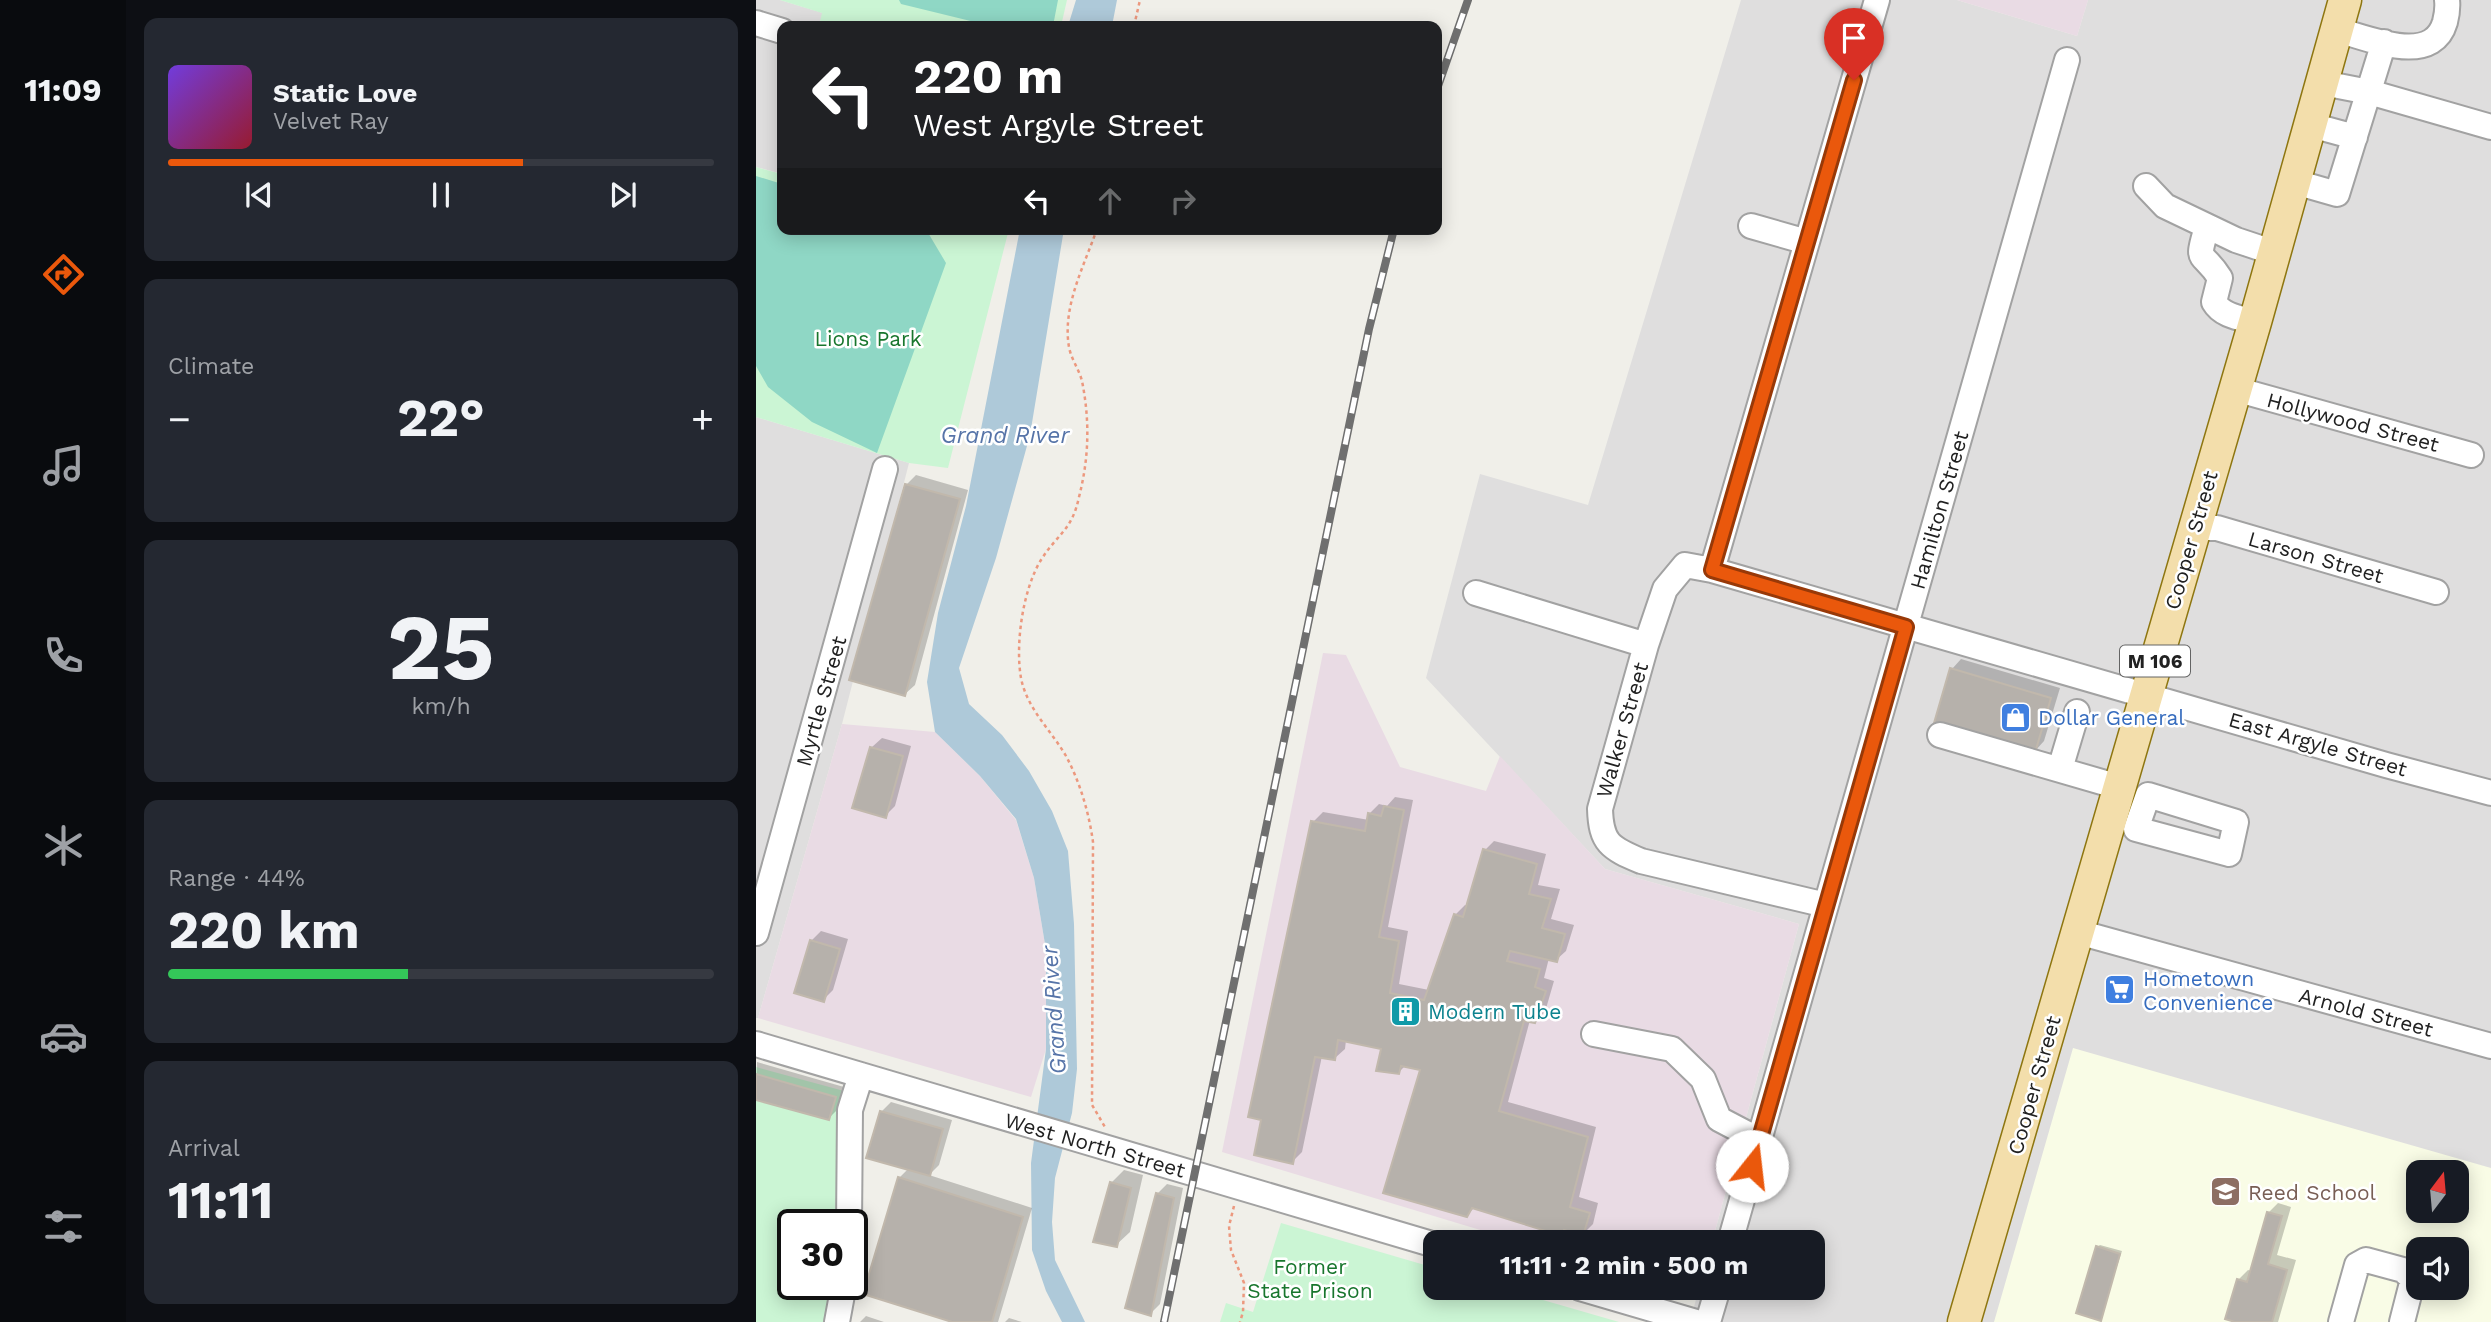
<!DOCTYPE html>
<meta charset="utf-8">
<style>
:root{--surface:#171b24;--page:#242831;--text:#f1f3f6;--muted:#9ea1a6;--line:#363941;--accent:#ea580c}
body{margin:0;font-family:"Work Sans",sans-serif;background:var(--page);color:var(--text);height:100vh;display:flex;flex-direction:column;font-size:26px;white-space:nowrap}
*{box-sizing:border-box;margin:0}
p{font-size:23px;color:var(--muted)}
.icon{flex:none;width:38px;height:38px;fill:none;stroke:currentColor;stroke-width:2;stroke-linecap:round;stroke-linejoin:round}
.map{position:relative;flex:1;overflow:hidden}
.panel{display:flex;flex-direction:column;gap:18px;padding:18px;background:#0d0f14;width:630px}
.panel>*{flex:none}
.banner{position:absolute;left:21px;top:21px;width:665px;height:214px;border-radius:14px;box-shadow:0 4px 18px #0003;background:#202124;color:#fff;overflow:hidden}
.needle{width:46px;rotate:16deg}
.controls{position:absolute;left:1650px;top:1160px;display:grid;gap:14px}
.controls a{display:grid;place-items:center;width:63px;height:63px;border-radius:14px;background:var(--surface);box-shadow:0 4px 18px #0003;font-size:35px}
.speed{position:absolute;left:21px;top:1209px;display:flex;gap:14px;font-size:35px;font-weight:700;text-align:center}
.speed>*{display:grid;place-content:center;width:91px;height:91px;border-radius:50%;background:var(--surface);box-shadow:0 4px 18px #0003;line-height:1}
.speed .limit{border:4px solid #111;border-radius:10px;background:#fff;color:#111}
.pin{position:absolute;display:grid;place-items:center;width:60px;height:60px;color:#fff;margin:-72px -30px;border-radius:50% 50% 50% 0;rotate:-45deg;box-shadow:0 0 7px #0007}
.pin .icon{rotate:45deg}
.me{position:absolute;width:77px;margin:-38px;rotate:16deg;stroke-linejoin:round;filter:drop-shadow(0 0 5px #0008)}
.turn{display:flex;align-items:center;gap:24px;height:147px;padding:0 21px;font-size:32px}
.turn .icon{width:91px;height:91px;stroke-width:2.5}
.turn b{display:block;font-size:49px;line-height:60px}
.lanes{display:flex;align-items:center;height:66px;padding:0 21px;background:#0003;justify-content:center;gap:35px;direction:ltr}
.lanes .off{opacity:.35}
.big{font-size:52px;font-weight:700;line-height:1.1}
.panel .widget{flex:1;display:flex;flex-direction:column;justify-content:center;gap:10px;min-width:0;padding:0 24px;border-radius:14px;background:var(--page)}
.panel .dial{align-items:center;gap:0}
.dial b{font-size:91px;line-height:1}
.song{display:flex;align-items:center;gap:21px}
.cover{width:84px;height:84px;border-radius:10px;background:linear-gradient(135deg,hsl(260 70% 55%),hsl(350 70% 35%))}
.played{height:7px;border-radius:4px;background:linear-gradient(90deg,var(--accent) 65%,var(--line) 65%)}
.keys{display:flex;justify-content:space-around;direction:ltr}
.heat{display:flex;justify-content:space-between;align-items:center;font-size:38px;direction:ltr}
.charge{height:10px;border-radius:5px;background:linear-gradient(90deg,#34c759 44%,var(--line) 0)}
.trip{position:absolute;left:667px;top:1230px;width:402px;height:70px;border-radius:14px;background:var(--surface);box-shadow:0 4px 18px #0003;font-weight:700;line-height:70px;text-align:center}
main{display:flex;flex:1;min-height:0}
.tabs{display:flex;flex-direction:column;width:126px;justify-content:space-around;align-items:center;background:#090b0e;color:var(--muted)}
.tabs .icon{width:49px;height:49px}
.tabs .current{color:var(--accent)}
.tabs b{font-size:32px;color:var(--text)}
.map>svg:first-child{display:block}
</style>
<main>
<nav class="tabs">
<b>11:09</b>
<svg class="icon current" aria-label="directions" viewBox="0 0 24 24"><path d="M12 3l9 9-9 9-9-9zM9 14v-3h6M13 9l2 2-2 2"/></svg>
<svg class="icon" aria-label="music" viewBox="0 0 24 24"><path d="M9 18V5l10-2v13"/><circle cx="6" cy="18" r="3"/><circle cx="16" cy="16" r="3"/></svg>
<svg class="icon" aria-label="phone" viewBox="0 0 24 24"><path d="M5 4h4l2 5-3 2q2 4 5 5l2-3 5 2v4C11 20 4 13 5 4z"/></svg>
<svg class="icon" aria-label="climate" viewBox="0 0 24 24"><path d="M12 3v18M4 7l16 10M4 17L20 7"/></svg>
<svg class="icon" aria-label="car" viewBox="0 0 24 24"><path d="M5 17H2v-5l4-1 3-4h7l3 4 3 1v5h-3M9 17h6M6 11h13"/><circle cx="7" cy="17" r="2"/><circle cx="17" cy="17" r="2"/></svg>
<svg class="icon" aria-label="filters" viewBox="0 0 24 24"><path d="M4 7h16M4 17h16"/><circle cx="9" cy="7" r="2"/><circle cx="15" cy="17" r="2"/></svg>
</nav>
<section class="panel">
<div class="widget">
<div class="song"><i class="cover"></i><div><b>Static Love</b><p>Velvet Ray</p></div></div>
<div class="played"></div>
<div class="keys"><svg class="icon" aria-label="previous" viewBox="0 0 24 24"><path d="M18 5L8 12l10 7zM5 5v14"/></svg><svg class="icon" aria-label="pause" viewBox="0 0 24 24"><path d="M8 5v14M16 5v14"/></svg><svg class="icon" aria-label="next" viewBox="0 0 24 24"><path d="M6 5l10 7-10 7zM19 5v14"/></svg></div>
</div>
<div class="widget"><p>Climate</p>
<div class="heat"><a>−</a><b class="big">22°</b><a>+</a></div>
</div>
<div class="widget dial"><b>25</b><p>km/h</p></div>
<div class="widget"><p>Range · 44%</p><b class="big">220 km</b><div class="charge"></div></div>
<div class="widget"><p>Arrival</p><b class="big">11:11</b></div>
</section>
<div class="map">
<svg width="1735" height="1322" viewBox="0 0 1735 1322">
<rect width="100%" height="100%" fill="#f0efe9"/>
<path fill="#dfdede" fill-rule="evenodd" d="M0 0H24L67 13 63 26H26V160L23 173 0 167Z
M985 0H1201L1321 36 1332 0H1735V1322H934L943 1288H1057V1242H956L1043 924 849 869 670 678 724 474 832 505ZM1662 1172H1701V1211H1662ZM1662 1250H1701V1288H1662Z
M0 417 153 463 86 724 2 1018H0Z"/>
<path fill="#e9dbe4" d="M1201 0H1332L1321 36Z
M567 653 590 655 644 767 730 791 744 756 849 869 1043 924 956 1242H764L466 1152Z
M86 724 179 732 224 776 260 820 278 878 290 950V1049L275 1097 2 1018Z"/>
<path fill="#f9fce6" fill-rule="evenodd" d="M1317 1048 1735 1168V1322H1238ZM1662 1172H1701V1211H1662ZM1662 1250H1701V1288H1662Z"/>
<path fill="#cbf5d4" d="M24 0H311L305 26H63L66 13Z
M26 160V229H253L192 468 153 463 0 417V167L22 173Z
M0 1067 88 1091 91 1225H37V1284L83 1285 72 1322H0Z
M525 1223 679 1268V1288H746L863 1322H464L470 1303 497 1312Z"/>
<path fill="#8fd7c5" d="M143 0H302L297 26H235L145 4Z
M0 176 26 184V229H167L171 231 190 263 121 453 56 422 12 387 0 366Z"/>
<path fill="#aec9d9" d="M320 0H361L356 26H312Z
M264 229H308L274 435 240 558 203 668 213 704 246 735 273 771 296 811 312 851 318 924 321 1069 316 1113 299 1178 296 1222 299 1260 329 1322H306L290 1291 276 1250 275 1163 290 1049V950L278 878 260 819 224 776 179 732 171 682 182 613 210 506Z"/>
<path fill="#0003" d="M160 475 212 490 159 685 149 694 150 485Z
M1205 659 1304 688 1288 741 1279 751 1196 669Z
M126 738 155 746 139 806 129 816 116 747Z
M639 797 657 800 632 927 652 931 643 984 673 990 699 915 709 905 712 906 729 850 738 841 790 854 782 885 804 889 795 919 818 925 810 951 800 960 793 958 788 978 798 981 789 1012 779 1021 774 1020 752 1102 840 1127 823 1197 842 1203 837 1224 827 1234 810 1229 806 1234 719 1207 711 1215 666 1069 650 1065 642 1073 627 1048 590 1040 589 1049 579 1058 566 1056 546 1152 536 1162 557 822 567 812 613 820V814L623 804 631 806Z
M65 931 92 939 77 990 67 1000 55 941Z
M1 1062 88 1087 83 1108 73 1118 0 1099Z
M135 1102 196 1120 183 1165 173 1175 276 1208 242 1322H202L143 1178 153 1168 125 1112Z
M368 1170 387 1175 374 1232 360 1245 355 1183Z
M411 1184 427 1188 404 1304 394 1314 401 1194Z
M1522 1203 1535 1207 1521 1255 1540 1260 1522 1322H1485L1482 1280 1492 1270 1496 1271 1512 1213Z
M1344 1245 1366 1251 1344 1319 1341 1247Z
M110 1316 128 1322H104Z
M253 1318 266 1322H249Z"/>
<path fill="#b6b1ab" stroke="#c1b8ac" stroke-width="2" d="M149 484 204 499 149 696 93 680Z
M1194 668 1295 698 1279 753 1178 723Z
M114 747 147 756 130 818 96 808Z
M628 806 648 810 623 937 643 941 634 993 668 1000 698 914 707 917 727 849 781 864 773 894 795 899 786 928 809 934 801 962 754 951 751 961 784 969 779 987 790 991 779 1023 768 1021 743 1111 832 1137 814 1207 834 1213 827 1236 808 1230 806 1236 716 1208 711 1217 627 1193 664 1070 645 1066 643 1074 620 1071 625 1049 582 1040 579 1060 559 1057 537 1164 498 1155 505 1120 492 1117 555 821 609 831 612 813 625 816Z
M54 940 84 949 68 1002 38 993Z
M0 1074 80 1097 73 1120 0 1100Z
M124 1111 187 1129 174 1176 110 1158Z
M142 1177 267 1217 236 1322H196L107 1294Z
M354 1182 375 1188 361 1247 337 1242Z
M400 1193 418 1198 395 1316 369 1308Z
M1511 1212 1526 1216 1512 1264 1531 1270 1516 1322H1479L1469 1319 1481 1279 1491 1282Z
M1340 1246 1364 1254 1345 1321 1320 1313Z"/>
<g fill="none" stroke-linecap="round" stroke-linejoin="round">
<defs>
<path id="minor" d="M0 23 26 31
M1581 30C1613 38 1676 67 1689 22 1691 14 1692 8 1691 0
M1567 83 1613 92 1735 127
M1555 125 1599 137
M1539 182 1581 194 1628 42
M1390 186 1409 206 1480 240 1519 253
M995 226 1051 242
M1451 227C1439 266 1446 249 1464 278L1458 302C1466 316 1485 318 1499 322
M1479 389 1715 455
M1439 528H1461L1680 592
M956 570 1121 0
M720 593 890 645
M1184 735 1363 787
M1304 769 1321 712
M1392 795 1480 822 1473 854 1380 829Z
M1070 905 885 861C854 848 845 843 844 809L890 645 909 589 929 565 956 570 1630 765 1735 793
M1322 932 1735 1046
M0 933 129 469
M838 1034 916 1049 947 1079 963 1119 1003 1140
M0 1044 679 1245
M93 1225 94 1110 105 1075
M974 1242 1311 60
M824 1288 940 1322
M81 1322 88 1284
M952 1322 962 1288
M1585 1322 1601 1265 1610 1260 1647 1270 1657 1279 1646 1322"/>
<path id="major" d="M1208 1322 1499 322 1589 0"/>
</defs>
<use href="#minor" stroke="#a2a2a2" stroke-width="28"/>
<use href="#major" stroke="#8e7610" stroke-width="35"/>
<path stroke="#ec987e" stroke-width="2.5" stroke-dasharray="3.5 3.5" stroke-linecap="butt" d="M378 26 384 0
M341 229C328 266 306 307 313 347 315 359 323 369 326 381 334 421 333 458 323 497 316 531 301 534 285 560 267 589 259 644 265 678 271 709 295 730 310 756 324 782 333 813 337 842L336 1105 349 1127
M478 1206 473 1226 475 1250 488 1283 487 1312 484 1322"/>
<use href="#minor" stroke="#fff" stroke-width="24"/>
<use href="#major" stroke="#f3deab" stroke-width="32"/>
<defs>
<path id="rail" d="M681 89 712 0
M408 1322 613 329 638 229"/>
</defs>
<use href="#rail" stroke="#6f6f6f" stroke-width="8"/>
<use href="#rail" stroke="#fff" stroke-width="5" stroke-dasharray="16" stroke-linecap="butt"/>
</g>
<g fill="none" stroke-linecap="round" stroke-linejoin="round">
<defs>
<path id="route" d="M996 1166 1150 627 956 570 1098 80"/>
</defs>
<use href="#route" stroke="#983908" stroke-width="18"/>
<use href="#route" stroke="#ea580c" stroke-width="12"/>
</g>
<defs>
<symbol id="shop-square" viewBox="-11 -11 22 22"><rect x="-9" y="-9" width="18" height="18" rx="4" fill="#3f7fe0" stroke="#fff"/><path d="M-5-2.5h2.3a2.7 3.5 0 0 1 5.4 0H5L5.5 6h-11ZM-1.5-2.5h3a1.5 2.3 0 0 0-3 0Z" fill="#fff"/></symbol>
<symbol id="supermarket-square" viewBox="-11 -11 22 22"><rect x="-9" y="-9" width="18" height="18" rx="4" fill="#3f7fe0" stroke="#fff"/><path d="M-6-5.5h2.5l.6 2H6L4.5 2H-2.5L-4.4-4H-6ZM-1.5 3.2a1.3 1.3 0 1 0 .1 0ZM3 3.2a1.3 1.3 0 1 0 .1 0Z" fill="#fff"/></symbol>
<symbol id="building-square" viewBox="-11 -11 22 22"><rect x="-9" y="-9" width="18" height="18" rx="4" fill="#0f9aa8" stroke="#fff"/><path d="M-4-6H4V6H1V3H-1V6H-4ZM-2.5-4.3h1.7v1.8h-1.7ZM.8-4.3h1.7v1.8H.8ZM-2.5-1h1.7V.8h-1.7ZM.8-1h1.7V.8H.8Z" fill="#fff"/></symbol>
<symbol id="school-square" viewBox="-11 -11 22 22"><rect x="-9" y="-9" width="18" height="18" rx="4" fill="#8d6e63" stroke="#fff"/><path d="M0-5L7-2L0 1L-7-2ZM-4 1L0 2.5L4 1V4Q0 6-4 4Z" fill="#fff"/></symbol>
</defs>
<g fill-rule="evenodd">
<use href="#shop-square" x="1242" y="700" width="35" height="35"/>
<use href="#supermarket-square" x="1346" y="972" width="35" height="35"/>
<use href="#building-square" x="632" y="994" width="35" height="35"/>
<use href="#school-square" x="1452" y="1174" width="35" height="35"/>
</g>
<g text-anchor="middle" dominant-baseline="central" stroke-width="5" stroke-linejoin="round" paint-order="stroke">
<rect fill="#fff" stroke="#646464" stroke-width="2" x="1364" y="645.5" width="70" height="31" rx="5"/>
<g font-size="19" font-weight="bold" fill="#212121">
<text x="1399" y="661">M 106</text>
</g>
<g font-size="21" fill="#18762d" stroke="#fff">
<text x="112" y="338">Lions Park</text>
<text x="554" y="1266">Former<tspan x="554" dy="24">State Prison</tspan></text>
</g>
<g font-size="21" fill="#212121" stroke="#fff">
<text transform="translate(1597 422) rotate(15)">Hollywood Street</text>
<text transform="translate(1183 510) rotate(-74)">Hamilton Street</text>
<text transform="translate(1435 540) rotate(-74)">Cooper Street</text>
<text transform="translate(1560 557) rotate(16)">Larson Street</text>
<text transform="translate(65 701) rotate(-74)">Myrtle Street</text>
<text transform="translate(866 730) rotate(-74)">Walker Street</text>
<text transform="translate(1562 744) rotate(16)">East Argyle Street</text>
<text transform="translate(1610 1012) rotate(15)">Arnold Street</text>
<text transform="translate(1278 1085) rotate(-74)">Cooper Street</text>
<text transform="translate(339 1145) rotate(16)">West North Street</text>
</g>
<g font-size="21" fill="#366cbe" stroke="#fff" text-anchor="start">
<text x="1282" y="717">Dollar General</text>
<text x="1387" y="978">Hometown<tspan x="1387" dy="24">Convenience</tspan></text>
</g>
<g font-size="21" fill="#0d838f" stroke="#fff" text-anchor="start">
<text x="672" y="1011">Modern Tube</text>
</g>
<g font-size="21" fill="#785e54" stroke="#fff" text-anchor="start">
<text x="1492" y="1192">Reed School</text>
</g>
<g font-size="23" font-style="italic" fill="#5674a8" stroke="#fff">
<text x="249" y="435">Grand River</text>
<text transform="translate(298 1010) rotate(-94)">Grand River</text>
</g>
</g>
</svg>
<div class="controls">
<a><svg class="needle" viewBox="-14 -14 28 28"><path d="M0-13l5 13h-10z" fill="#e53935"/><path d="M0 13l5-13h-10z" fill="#9ea1a6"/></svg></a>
<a><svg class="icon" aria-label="sound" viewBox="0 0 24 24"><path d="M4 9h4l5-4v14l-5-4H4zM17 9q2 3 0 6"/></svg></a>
</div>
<div class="speed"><div class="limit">30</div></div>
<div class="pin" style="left:1098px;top:80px;background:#d93025"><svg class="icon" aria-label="arrive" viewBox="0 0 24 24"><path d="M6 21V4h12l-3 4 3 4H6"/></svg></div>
<svg class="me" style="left:996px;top:1166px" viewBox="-20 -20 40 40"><circle r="19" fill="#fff"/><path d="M0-13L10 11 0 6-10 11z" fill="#ea580c"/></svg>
<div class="trip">11:11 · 2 min · 500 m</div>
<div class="banner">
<div class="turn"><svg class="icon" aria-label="left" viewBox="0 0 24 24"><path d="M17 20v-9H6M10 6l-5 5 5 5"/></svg><div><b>220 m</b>West Argyle Street</div></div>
<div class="lanes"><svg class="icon" aria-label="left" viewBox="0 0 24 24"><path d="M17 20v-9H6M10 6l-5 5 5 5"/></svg><svg class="icon off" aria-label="ahead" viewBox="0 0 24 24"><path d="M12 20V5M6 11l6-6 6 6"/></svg><svg class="icon off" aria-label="right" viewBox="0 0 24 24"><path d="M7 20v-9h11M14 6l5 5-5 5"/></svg></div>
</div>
</div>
</main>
